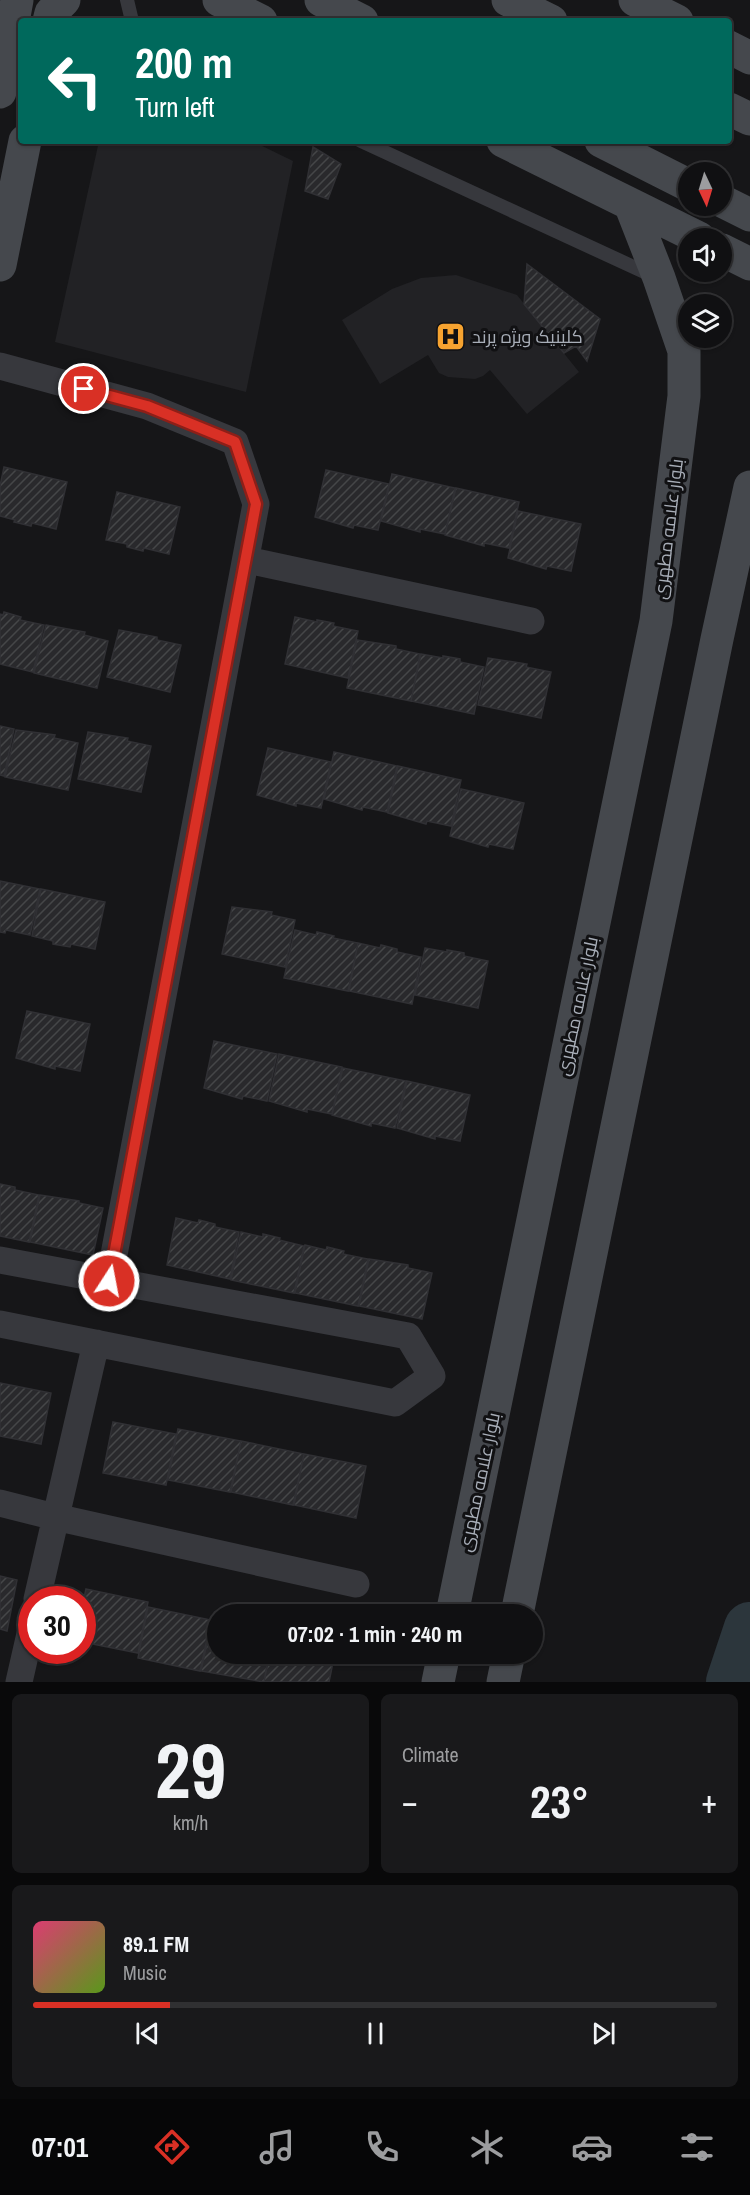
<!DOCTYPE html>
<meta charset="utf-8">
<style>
:root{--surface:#101012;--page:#19191b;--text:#f1f3f6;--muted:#9c9d9f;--line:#303032;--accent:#d93025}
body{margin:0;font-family:"Archivo Narrow",Cairo,sans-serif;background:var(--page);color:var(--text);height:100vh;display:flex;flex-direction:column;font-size:22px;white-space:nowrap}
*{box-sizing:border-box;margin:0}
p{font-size:20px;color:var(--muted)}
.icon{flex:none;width:33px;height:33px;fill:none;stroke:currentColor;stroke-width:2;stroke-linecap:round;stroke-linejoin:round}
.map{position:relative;height:1682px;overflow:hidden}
.panel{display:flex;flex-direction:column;gap:12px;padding:12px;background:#09090a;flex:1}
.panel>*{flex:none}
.banner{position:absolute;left:18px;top:18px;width:714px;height:126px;border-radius:6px;box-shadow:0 2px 4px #0004,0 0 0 2px var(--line);background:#00695c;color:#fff;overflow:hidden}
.needle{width:39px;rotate:176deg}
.controls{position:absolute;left:678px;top:162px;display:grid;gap:12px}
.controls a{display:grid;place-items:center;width:54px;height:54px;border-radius:50%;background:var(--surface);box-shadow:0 2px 4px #0004,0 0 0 2px var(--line);font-size:30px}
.speed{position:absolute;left:18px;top:1586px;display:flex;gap:12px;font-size:30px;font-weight:700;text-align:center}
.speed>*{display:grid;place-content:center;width:78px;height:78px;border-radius:50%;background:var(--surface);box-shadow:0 2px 4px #0004,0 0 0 2px var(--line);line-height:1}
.speed .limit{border:9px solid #d22;background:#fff;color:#111}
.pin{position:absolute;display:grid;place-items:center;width:51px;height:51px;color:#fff;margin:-26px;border:3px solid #fff;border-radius:50%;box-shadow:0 2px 6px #0007}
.me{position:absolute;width:66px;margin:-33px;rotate:11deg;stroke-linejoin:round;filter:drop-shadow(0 0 4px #0008)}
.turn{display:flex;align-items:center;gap:21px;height:126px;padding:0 18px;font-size:27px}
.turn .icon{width:78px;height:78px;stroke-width:2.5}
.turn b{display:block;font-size:42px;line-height:51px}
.big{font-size:45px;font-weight:700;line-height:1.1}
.panel .card{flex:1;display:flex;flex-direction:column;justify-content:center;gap:9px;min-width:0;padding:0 21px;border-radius:9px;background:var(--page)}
.panel .dial{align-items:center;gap:0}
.dial b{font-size:78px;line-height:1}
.song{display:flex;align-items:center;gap:18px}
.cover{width:72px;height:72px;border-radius:9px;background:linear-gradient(135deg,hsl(340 70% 55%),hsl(90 70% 35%))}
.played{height:6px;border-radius:3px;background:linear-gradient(90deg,var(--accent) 20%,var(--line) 20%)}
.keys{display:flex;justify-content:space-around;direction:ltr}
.heat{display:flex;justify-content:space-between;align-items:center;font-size:33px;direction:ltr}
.panel .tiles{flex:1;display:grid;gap:12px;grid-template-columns:1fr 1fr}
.card:last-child{grid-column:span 2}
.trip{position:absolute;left:207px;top:1604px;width:336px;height:60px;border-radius:30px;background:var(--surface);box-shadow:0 2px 4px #0004,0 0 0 2px var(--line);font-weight:700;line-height:60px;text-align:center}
.dock{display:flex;height:96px;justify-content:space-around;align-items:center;background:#060607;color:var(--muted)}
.dock .icon{width:42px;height:42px}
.dock .active{color:var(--accent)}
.dock b{font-size:27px;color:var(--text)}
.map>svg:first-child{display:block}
</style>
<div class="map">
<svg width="750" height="1682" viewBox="0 0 750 1682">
<defs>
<pattern id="building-hatch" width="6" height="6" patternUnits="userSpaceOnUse" patternTransform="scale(1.5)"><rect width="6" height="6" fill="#29292c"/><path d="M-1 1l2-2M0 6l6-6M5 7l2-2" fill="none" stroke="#454648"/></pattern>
</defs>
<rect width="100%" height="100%" fill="#161618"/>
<path fill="#222225" d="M99 141H252L293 161 246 392 55 342Z
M456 275 517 295 579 372 527 414 490 370 483 376 475 379 448 377 439 373 428 355 380 384 342 320 392 289 421 278Z"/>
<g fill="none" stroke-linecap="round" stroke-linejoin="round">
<path stroke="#2c363c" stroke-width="52" d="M732 1682 750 1628"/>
</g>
<path fill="url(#building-hatch)" stroke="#303034" stroke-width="1.5" d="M313 147 341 164 328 199 305 191Z
M527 264 600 319 587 361 576 346 564 353 524 304Z
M4 467 67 482 56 529 32 523 31 526 14 522 15 520 0 516V486Z
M326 470 389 484 378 530 354 525 353 528 315 517Z
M392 474 455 488 445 534 420 529V532L381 521Z
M456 488 519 502 509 548 484 543V546L445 535Z
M117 492 180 507 169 554 144 548 143 551 127 547V544L106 540Z
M518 511 581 524 571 571 547 566 546 569 508 558Z
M4 612 21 617 20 620 44 625 33 672 0 664V614L3 615Z
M295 617 317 622V620L334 623 333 626 358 631 348 678 285 664Z
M46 625 85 632 84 635 108 641 97 688 34 673Z
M119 630 157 637V640L181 645 170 692 107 677Z
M357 640 396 646V649L420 654 411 701 347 688Z
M421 654 443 658V656L460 659V662L484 667 474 714 411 701Z
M488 658 527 664 526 667 551 672 541 718 478 705Z
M0 726 14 729 4 776 0 775Z
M16 730 55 735 54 738 78 743 68 790 5 777Z
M88 732 128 738 127 741 151 746 141 792 78 779Z
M268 748 331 762 321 808 296 803V806L257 795Z
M334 752 397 766 387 812 363 807 362 810 324 799Z
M398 766 461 780 451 826 427 821 426 824 388 813Z
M461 789 524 803 513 849 489 844 488 847 450 836Z
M0 881 40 889 30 935 6 930 5 933 0 932Z
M41 889 105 902 95 949 71 944 70 947 53 944V941L32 936Z
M232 907 272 912 271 915 295 920 285 967 222 954Z
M295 930 316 935 317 932 334 936 333 938 358 943 348 991 284 978Z
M358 943 380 948 381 945 397 949V952L421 957 412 1004 349 991Z
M425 948 447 952V950L464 953V956L488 961 478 1008 415 995Z
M27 1011 90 1024 80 1071 55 1066V1069L16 1058Z
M214 1041 277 1054 267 1101 243 1096 242 1099 204 1088Z
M279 1054 342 1067 332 1114 307 1109V1112L269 1101Z
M343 1068 406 1081 395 1128 371 1123V1126L332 1115Z
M407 1081 470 1095 460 1141 435 1136V1139L397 1128Z
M0 1184 15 1187V1190L39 1195 29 1242 0 1236Z
M40 1195 79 1201V1203L103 1208 93 1255 30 1242Z
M176 1218 198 1223 199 1220 215 1224V1227L239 1232 230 1279 167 1265Z
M241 1232 263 1237V1234L280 1238 279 1240 304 1246 294 1293 231 1280Z
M305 1245 326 1250 327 1247 344 1251 343 1254 368 1259 358 1306 295 1293Z
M369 1259 408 1265V1268L432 1273 422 1319 359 1306Z
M0 1383 51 1393 41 1444 0 1436Z
M113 1422 176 1434 166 1485 103 1473Z
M178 1429 241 1441 230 1492 168 1480Z
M241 1441 304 1454 293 1505 231 1492Z
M304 1454 366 1466 356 1518 294 1505Z
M0 1576 17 1580 7 1631 0 1629Z
M86 1589 148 1602 138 1653 82 1642V1607Z
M148 1607 211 1620 200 1671 138 1658Z
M212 1620 218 1621V1653H269L264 1682 201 1671Z
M270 1653H335L329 1682H264Z"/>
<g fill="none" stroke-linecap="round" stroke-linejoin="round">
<path stroke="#37383d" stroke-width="14" d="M127 0 132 21
M361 141 653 276"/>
<path stroke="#37383d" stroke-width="27" d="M0 366 147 406 235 442 256 504 109 1281
M247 560 531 621
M0 1260 408 1336 432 1376 395 1403 0 1324
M0 1503 55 1517 356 1584
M37 1599 96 1343
M19 1682 32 1625"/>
<path stroke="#45484d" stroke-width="33" d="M219 0 261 21
M321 0 362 21
M508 0 551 21
M635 0 677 21
M49 21 51 13 64 0
M729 47 750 58
M0 92 17 0
M729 109 750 119
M503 141 699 238
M601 141 688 185
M722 201 750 215
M722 250 750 264
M0 265 25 141
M452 1614 656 621 684 396V351L659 278 630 204
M517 1614 717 639 750 487
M438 1682 444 1653
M503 1682 509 1653"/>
</g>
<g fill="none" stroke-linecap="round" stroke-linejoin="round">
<defs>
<path id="route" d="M84 389 147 406 235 442 256 504 109 1281"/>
</defs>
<use href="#route" stroke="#8d1f18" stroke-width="15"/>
<use href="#route" stroke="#d93025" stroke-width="10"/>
</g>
<defs>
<symbol id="hospital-square" viewBox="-11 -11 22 22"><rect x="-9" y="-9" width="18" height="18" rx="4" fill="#f6a330" stroke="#111113"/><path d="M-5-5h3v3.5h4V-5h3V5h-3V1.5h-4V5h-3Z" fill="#111"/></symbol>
</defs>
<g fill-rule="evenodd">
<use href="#hospital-square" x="434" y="320" width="33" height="33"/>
</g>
<g text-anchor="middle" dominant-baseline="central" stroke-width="6" stroke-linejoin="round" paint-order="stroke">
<g font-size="18" fill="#a8aeb8" stroke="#111113" text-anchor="start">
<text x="472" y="336">کلینیک ویژه پرند</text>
</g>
<g font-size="18" fill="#a8aeb8" stroke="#111113">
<text transform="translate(668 529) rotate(-83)">بلوار علامه مطهری</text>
<text transform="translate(577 1006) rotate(-78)">بلوار علامه مطهری</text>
<text transform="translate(479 1482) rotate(-78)">بلوار علامه مطهری</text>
</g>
</g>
</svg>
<div class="controls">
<a><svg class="needle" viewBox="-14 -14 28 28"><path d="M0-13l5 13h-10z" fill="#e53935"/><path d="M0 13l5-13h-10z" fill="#9c9d9f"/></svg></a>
<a><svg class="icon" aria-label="sound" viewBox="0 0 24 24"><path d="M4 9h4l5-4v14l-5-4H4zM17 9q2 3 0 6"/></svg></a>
<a><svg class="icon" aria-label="layers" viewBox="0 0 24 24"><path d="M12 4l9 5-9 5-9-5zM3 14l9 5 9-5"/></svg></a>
</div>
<div class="speed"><div class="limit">30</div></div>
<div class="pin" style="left:84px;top:389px;background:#d93025"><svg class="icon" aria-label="arrive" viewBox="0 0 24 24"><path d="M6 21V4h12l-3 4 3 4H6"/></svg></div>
<svg class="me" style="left:109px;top:1281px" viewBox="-20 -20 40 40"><circle r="17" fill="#d93025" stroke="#fff" stroke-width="3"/><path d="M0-11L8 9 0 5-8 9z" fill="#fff"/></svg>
<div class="trip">07:02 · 1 min · 240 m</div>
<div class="banner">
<div class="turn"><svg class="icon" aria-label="left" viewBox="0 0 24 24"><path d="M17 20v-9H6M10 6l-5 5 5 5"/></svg><div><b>200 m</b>Turn left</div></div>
</div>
</div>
<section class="panel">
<div class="tiles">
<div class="card dial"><b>29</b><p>km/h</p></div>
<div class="card"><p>Climate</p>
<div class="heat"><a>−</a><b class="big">23°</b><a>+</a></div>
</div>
<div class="card">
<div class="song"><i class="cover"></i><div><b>89.1 FM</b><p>Music</p></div></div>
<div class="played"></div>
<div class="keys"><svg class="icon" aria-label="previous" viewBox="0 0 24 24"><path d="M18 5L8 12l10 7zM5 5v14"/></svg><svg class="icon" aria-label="pause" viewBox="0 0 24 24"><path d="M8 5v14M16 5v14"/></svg><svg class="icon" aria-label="next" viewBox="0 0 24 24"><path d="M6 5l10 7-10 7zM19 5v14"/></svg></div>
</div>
</div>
</section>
<nav class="dock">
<b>07:01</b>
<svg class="icon active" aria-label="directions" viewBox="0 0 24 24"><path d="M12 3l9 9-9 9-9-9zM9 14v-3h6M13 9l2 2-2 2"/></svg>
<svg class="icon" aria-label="music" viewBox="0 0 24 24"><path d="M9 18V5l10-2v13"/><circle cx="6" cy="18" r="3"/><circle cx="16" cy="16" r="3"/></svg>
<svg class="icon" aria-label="phone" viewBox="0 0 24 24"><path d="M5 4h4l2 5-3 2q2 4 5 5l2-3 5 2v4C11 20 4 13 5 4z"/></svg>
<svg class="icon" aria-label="climate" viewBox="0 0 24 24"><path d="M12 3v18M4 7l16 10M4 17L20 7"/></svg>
<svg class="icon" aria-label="car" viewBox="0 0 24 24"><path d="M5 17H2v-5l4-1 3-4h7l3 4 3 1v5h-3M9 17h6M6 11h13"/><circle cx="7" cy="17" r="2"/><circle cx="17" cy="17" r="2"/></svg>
<svg class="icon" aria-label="filters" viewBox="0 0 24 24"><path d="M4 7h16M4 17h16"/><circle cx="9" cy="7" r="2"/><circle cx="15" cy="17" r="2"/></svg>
</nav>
